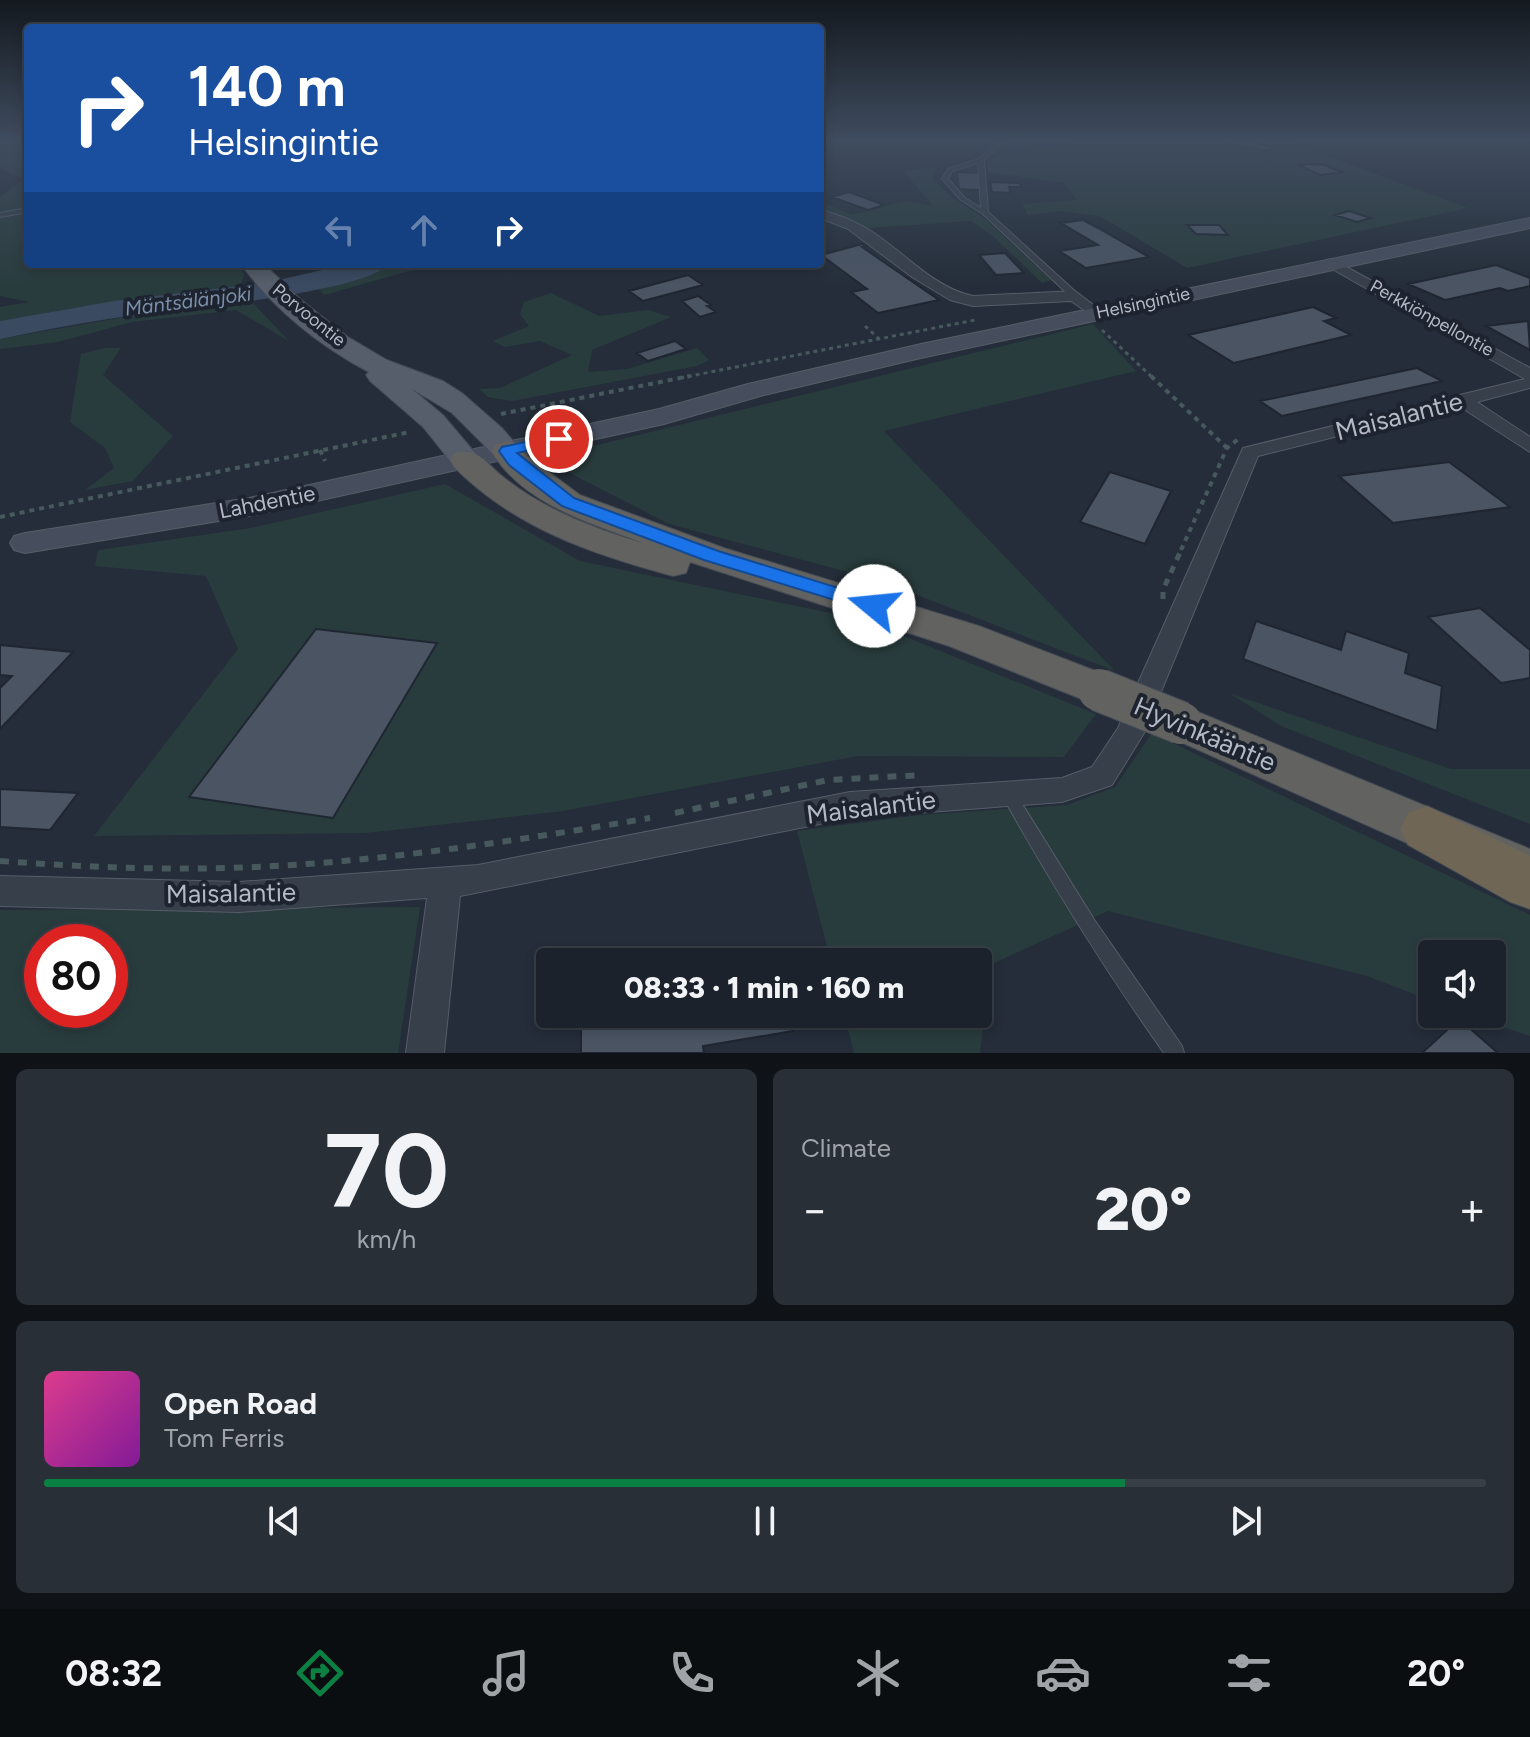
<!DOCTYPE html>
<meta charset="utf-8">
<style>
:root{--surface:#1b222b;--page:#282f37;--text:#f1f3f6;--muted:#a0a4a9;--line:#393f47;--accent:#0b8043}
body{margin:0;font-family:Figtree,sans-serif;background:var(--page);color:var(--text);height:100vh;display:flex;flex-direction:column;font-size:30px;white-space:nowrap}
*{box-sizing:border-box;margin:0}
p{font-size:26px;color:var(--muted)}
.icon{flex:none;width:44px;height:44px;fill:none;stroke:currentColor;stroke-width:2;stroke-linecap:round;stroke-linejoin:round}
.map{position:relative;height:1053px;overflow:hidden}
.sheet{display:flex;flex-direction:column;gap:16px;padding:16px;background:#0f1318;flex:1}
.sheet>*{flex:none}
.top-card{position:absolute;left:24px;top:24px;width:800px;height:244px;border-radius:8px;box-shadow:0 4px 12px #0003,0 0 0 2px var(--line);background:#1a4fa0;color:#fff;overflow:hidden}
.buttons{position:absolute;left:1418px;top:940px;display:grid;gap:16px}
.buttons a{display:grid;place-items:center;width:88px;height:88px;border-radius:8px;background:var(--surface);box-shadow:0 4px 12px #0003,0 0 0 2px var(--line);font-size:40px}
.speed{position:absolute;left:24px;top:924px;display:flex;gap:16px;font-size:40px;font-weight:700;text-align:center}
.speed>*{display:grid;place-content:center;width:104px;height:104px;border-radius:50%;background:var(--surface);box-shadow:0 4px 12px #0003,0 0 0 2px var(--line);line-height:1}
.speed .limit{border:12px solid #d22;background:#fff;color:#111}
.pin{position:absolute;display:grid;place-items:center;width:68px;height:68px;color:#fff;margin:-34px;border:4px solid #fff;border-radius:50%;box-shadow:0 2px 8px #0007}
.me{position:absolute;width:88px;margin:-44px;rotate:287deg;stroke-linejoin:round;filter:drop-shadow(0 0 6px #0008)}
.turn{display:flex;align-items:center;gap:28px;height:168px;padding:0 32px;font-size:36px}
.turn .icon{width:104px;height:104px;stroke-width:2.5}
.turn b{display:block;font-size:56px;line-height:68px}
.lanes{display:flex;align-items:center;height:76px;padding:0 32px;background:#0003;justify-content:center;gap:40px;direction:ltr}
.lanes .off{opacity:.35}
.big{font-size:60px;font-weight:800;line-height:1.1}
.sheet .card{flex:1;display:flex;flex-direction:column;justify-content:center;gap:12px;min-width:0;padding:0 28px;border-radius:12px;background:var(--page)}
.sheet .dial{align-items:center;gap:0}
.dial b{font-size:104px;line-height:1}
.song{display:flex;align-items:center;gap:24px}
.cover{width:96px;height:96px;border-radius:12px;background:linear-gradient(135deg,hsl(330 70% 55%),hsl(290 70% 35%))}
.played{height:8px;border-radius:4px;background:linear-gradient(90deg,var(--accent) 75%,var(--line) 75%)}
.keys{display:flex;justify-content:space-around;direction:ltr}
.heat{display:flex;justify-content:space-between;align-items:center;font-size:44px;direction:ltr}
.sheet .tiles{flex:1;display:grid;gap:16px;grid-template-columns:1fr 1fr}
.card:last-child{grid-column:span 2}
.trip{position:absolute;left:536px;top:948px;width:456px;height:80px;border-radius:8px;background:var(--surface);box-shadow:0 4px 12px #0003,0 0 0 2px var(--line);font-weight:800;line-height:80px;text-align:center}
.menu{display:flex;height:128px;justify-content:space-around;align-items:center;background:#0b0e11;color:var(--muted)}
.menu .icon{width:56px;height:56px}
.menu .on{color:var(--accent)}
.menu b{font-size:36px;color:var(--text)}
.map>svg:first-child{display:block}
</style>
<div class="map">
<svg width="1530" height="1053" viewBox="0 0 1530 1053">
<rect width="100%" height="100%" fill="#242d39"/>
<path fill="#293c3d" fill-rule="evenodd" d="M0 140H28V264H237L244 274 241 286 73 308 0 322V307L29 302 0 296V197L24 179 0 169Z
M1090 140H1283L1468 208 1187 268 1100 216 1060 211 1028 215 1022 204 1077 200 1064 183 988 172V158Z
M936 167 932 179 954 199 984 218 1051 280 1042 283 995 238 971 221 868 228 820 211V201L852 215 906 201 933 206 903 171Z
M394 264H434L324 295 318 288Z
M551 293 599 316 648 310 671 317 592 350 588 372 627 369 697 348 709 360 697 366 512 401 488 397 479 389 500 388 572 355 540 341 505 347 493 341 529 326 520 314 524 302Z
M252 302 289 341 236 310 132 322 58 342 0 349V339L136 315Z
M1093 324 1136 371 884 431 1115 671 878 580 669 524 568 472 581 449Z
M105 348H121L103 375 173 436 133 481 85 490 114 468 105 448 70 422 81 354Z
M445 484 580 561 864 620 1096 714 1064 757 858 756 563 811 366 833 94 836 238 649 206 576 95 566 98 550 251 528Z
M1229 693 1451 769H1530V824L1281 726Z
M1152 733 1530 915V1036L1464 1014H1492V954H1432V1001L1367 976 1108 911 992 964 980 1053H854L844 1014H978V962H831L797 831 919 815 1067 805 1115 787Z
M420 907 398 1053H0V910ZM42 942H110V1010H42Z"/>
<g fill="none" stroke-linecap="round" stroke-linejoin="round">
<path fill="#3a4a61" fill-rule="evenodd" d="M349 264H388C368 293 158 312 114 318 76 324 38 331 0 339V321L114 301 265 283Z"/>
</g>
<path fill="#4a5463" stroke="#1f2631" stroke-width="2" d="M1236 141H1248L1276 148 1267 151 1229 144Z
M1311 164 1325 165 1342 172 1320 175 1298 165Z
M957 172 979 173 981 190 959 189Z
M990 182 1020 183 1021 187H1009L1010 193 992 192Z
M849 192 884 205 868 210 832 197Z
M1349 211 1371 218 1357 222 1335 215Z
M1083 220 1098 228 1149 257 1086 268 1059 251 1098 245 1061 223Z
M1187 225H1219L1228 235 1196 234Z
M862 244 866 246 862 247 939 300 878 313 851 292 867 289 821 255Z
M1005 253 1024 273 996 275 979 255Z
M1496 265 1530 278V286L1508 291 1500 288 1445 300 1408 284Z
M688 275 703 285 643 301 629 291Z
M698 296 711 305 707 306 716 312 700 317 682 301Z
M1313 307 1336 318 1324 321 1351 335 1234 363 1188 335Z
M1528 321 1530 350 1486 326Z
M675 341 686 349 648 361 637 353Z
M1417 368 1442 381 1282 416 1260 401Z
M1449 462 1510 507 1393 523 1339 476Z
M1110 472 1171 491 1145 544 1080 522Z
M1480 608 1530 650V678L1501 683 1428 617Z
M1256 621 1341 650 1346 631 1409 653 1405 673 1442 686 1437 731 1243 659Z
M316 629 437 643 333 818 189 797Z
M0 645 73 652 0 729V688L12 676 0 675Z
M0 789 78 793 50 830 0 827Z
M581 1014H790L793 1031 703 1046 704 1053H581Z
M1459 1019 1498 1053H1422Z"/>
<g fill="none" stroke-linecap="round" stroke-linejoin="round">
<defs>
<path id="service" d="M1001 140H1007L984 160 988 212 1078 294V298H1072L983 214 961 200 942 179 948 169 979 159ZM978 163 981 208 965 198 948 179 952 171Z
M28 208V212L0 217V213Z
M1009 789 1014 791 1095 921 1182 1046 1184 1053H1164C1106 971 1053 886 1004 799L1002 795 1004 791Z"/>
<path id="minor" d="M820 210C832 213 845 217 856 223 897 242 927 286 973 296L1075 291 1104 313 1096 318 1071 301 973 306 950 300 912 277 848 229 820 218Z
M1332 259 1530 368V388L1477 402 1530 437V452L1459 406 1258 456 1144 733 1112 785 1062 802 850 818 460 896 444 1053H406L427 898 239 912 0 906V876L239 882 478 865 850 792 1062 778 1092 767 1118 728 1243 448 1525 379 1327 266V260Z"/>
<path id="secondary" d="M1530 218V228L921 358 764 395 664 424 249 516 25 553 14 550 10 543 14 536 25 533 249 498 659 409 748 384 921 344Z"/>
<path id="primary" d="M241 264H264L300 299 348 337 387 360 443 381 462 393 502 428 522 451 518 457 507 460 496 457 452 413 412 389 443 415 481 460 477 467 466 469 455 467 423 427 370 381 366 375 369 372C321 347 272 308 241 264Z"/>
<path id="trunk" d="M507 441 518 444 526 455 580 495 724 548 979 626 1114 678 1121 690 1114 702 1099 706 949 646 690 562 686 573 673 576C591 554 515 528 454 467L450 460 454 453C478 447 485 462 502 476 543 509 592 528 643 543 588 522 523 504 491 451L496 444Z
M1181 705 1530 849V898L1165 735 1158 723 1165 711Z"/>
<path id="motorway" d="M1427 806 1530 856V909L1510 902 1408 845 1400 829 1408 813Z"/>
</defs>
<use href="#service" stroke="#565d68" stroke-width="2"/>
<use href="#minor" stroke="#565d68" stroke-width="2"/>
<use href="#secondary" stroke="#565d68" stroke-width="2"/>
<use href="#primary" stroke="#414853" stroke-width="2"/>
<use href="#trunk" stroke="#434a55" stroke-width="2"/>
<use href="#motorway" stroke="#434a55" stroke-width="2"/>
<path stroke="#47595c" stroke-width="3" stroke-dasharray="4 4" stroke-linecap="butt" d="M865 326 879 339
M1102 330 1153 378
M680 378 975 320"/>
<path stroke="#47595c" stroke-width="4" stroke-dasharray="5 5" stroke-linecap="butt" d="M1151 376 1227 448
M501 414 690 376
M320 450 325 461
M0 517 410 432
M1181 550 1227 448 1241 437"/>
<path stroke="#47595c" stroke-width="5" stroke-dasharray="7 7" stroke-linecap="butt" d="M1163 599V590L1182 548"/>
<path stroke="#47595c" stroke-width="6" stroke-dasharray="9 9" stroke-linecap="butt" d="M675 813 828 780 922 775
M0 861C85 867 171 871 256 867 388 861 520 840 650 818"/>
<use href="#service" fill="#373f4a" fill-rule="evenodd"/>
<use href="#minor" fill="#373f4a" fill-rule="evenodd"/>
<use href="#secondary" fill="#464e5d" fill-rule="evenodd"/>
<use href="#primary" fill="#555e6a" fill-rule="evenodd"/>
<use href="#trunk" fill="#626260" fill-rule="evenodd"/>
<use href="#motorway" fill="#6f6655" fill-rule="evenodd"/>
<defs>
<path id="trunk-bridge" d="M1099 690 1181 723"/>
</defs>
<use href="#trunk-bridge" stroke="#434a55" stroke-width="44" stroke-linecap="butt"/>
<use href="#trunk-bridge" stroke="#626260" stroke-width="42"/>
</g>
<linearGradient id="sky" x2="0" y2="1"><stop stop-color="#14191f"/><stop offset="0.49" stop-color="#3f4c5f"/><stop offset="1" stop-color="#3f4c5f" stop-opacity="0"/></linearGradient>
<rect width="1530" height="287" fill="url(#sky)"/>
<path fill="#1a73e8" stroke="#114b97" stroke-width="2" d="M559 435 564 436V443L517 453 574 498 718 551 881 601 884 606 881 610H867L704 560 562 506 509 465 499 451 502 447Z"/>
<g text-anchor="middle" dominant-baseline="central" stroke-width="8" stroke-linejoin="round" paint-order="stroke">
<g font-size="18" fill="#b3bac6" stroke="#1d242f">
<text transform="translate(1143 303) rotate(-12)">Helsingintie</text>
<text transform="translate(309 315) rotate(39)">Porvoontie</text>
<text transform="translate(1432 318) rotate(29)">Perkkiönpellontie</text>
</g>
<g font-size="20" font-style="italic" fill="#7c8fab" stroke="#1d242f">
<text transform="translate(188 301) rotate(-7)">Mäntsälänjoki</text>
</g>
<g font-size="22" fill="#b3bac6" stroke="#1d242f">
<text transform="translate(267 502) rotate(-11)">Lahdentie</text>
</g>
<g font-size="26" fill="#b3bac6" stroke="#1d242f">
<text transform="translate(1399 416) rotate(-14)">Maisalantie</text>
<text transform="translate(1205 734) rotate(23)">Hyvinkääntie</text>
<text transform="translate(871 807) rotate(-7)">Maisalantie</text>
<text transform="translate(231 893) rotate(-1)">Maisalantie</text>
</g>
</g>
</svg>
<div class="buttons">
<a><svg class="icon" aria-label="sound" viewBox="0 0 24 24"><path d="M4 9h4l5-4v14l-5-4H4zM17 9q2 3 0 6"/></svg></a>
</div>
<div class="speed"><div class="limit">80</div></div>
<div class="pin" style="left:559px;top:439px;background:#d93025"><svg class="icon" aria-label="arrive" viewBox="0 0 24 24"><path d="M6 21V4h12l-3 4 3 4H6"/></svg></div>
<svg class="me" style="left:874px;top:606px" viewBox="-20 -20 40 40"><circle r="19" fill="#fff"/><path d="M0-13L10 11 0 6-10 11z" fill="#1a73e8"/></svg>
<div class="trip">08:33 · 1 min · 160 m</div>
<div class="top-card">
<div class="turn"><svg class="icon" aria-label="right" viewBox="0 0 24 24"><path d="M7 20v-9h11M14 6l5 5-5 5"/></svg><div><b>140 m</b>Helsingintie</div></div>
<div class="lanes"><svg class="icon off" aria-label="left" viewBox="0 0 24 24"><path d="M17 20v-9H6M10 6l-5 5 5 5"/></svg><svg class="icon off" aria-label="ahead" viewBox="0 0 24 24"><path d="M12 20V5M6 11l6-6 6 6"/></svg><svg class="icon" aria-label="right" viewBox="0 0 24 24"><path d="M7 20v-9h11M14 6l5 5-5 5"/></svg></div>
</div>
</div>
<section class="sheet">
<div class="tiles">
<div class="card dial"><b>70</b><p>km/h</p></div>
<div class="card"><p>Climate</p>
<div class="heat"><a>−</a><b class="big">20°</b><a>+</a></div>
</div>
<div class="card">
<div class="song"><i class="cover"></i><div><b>Open Road</b><p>Tom Ferris</p></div></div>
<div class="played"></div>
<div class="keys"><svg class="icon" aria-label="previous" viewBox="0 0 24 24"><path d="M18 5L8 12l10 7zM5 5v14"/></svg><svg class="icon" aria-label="pause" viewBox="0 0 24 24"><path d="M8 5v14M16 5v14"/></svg><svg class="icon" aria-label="next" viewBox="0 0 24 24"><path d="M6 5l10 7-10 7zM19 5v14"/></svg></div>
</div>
</div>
</section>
<nav class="menu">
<b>08:32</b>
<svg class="icon on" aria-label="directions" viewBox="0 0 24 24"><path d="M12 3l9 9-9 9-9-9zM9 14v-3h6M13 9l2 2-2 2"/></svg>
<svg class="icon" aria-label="music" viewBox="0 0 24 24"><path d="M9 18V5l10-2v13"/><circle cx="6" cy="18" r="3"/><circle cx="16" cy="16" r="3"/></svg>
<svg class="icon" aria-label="phone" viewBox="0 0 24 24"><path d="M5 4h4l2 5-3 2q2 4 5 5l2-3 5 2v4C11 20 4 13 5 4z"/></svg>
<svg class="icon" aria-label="climate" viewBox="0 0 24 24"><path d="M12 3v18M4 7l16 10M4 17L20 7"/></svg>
<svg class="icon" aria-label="car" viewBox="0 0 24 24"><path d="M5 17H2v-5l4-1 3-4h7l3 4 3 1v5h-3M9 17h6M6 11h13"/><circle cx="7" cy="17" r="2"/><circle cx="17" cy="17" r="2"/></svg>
<svg class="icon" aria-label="filters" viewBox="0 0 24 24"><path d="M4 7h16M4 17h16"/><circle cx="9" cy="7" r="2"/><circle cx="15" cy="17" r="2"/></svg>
<b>20°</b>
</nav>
